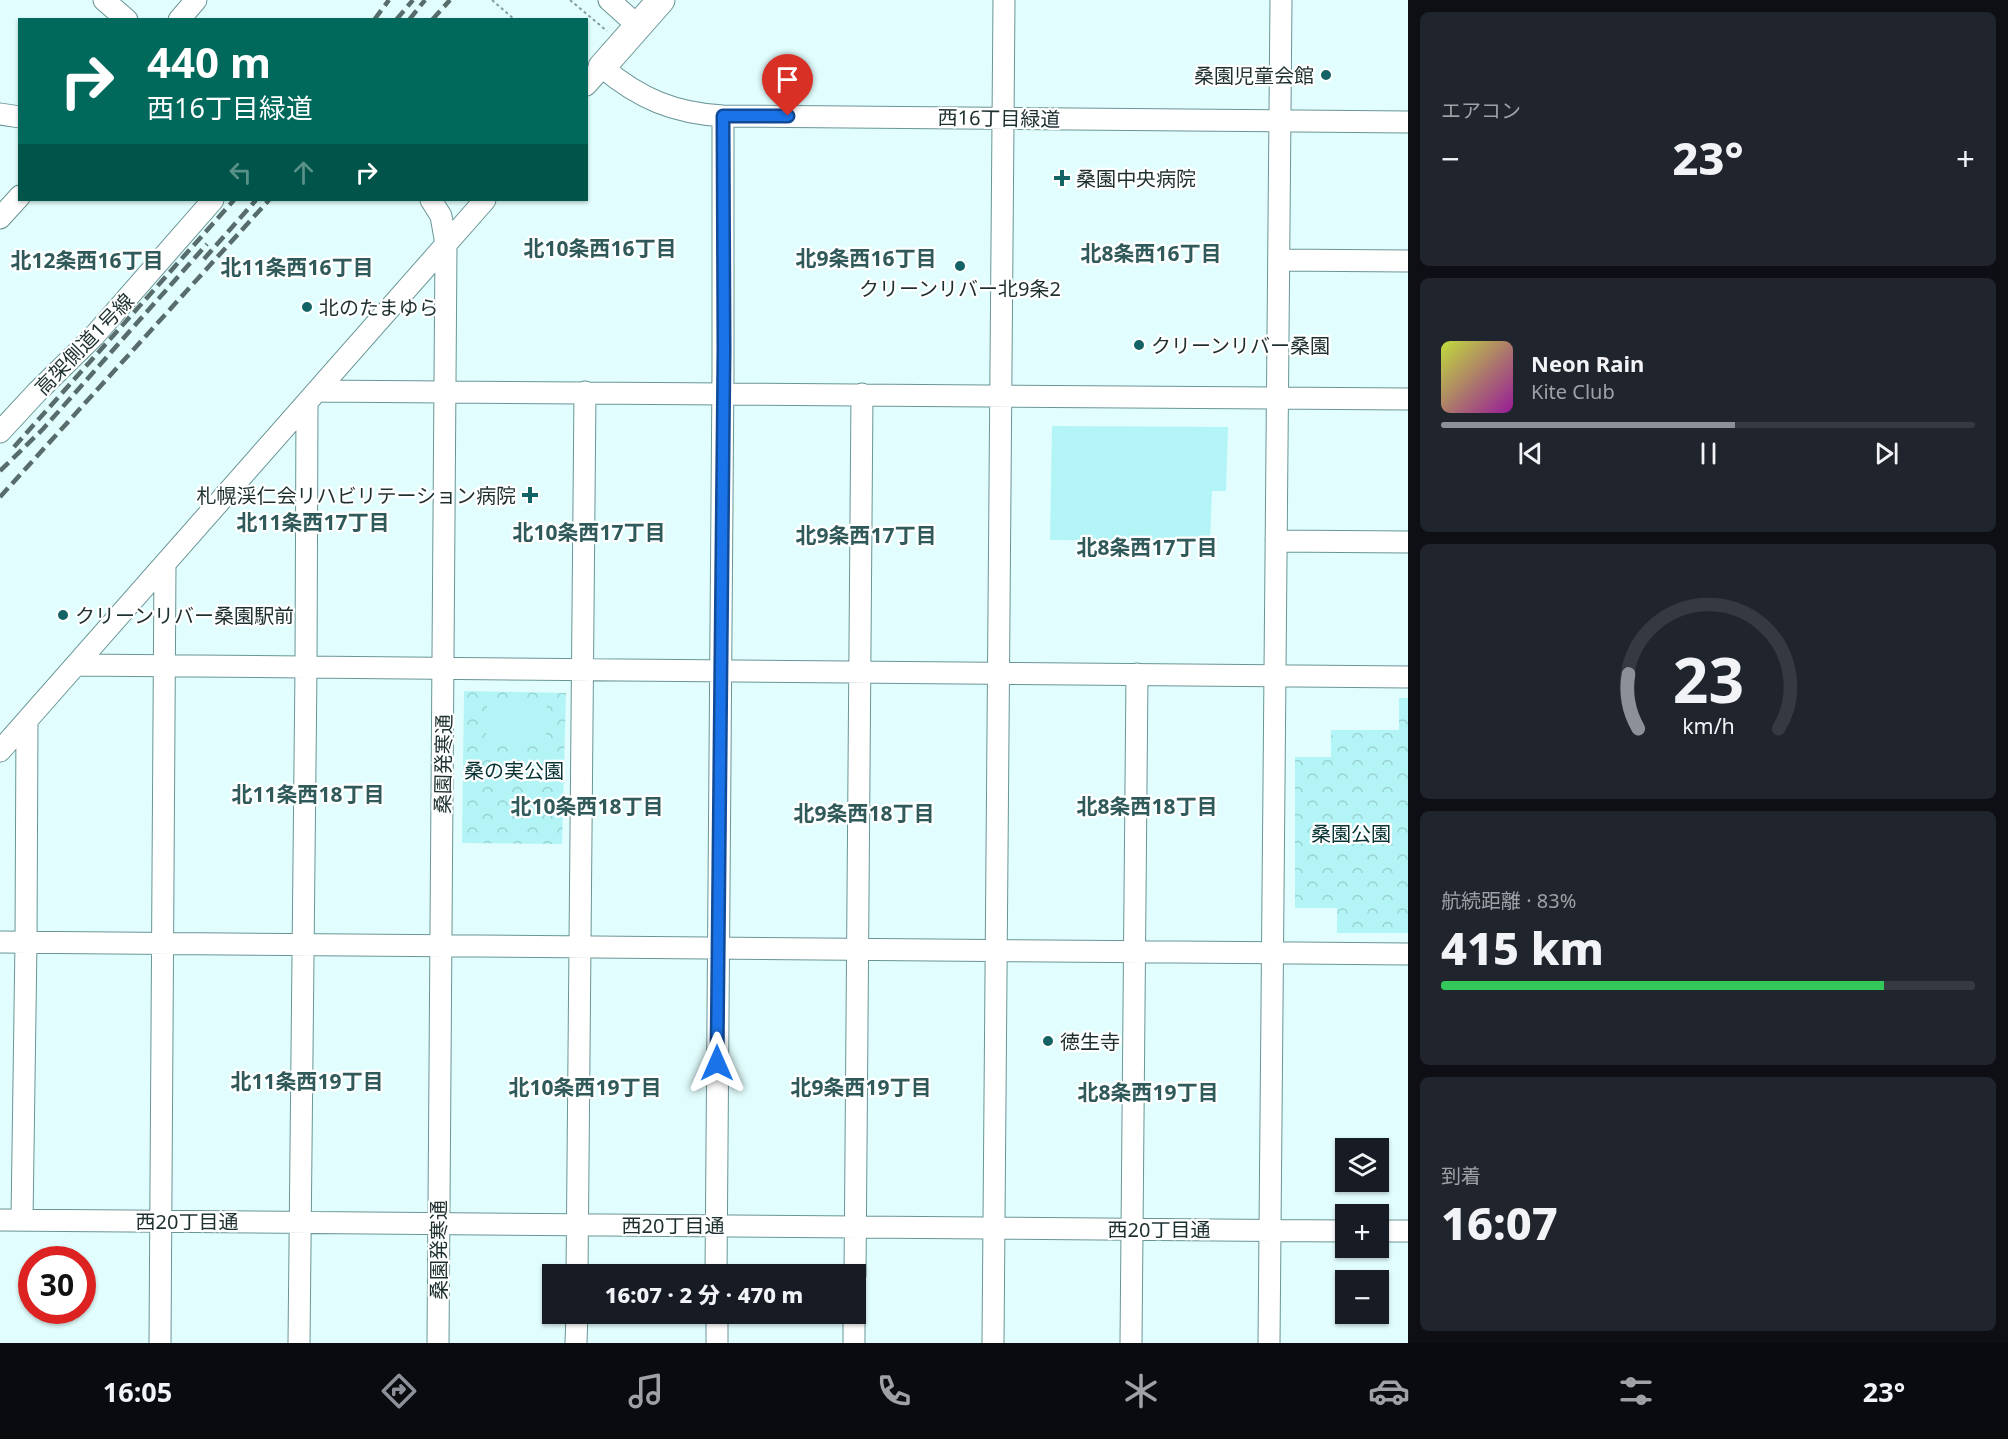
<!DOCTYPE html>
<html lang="ja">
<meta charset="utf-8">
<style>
:root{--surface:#171b24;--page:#20242c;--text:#f1f3f6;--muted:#9ea1a6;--line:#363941;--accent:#8c9099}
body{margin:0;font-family:"Noto Sans","Noto Sans JP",sans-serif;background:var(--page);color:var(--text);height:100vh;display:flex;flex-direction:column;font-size:22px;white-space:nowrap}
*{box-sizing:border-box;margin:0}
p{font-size:20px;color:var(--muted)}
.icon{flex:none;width:33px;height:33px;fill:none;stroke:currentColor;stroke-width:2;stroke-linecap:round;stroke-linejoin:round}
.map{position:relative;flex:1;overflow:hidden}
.side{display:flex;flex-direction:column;gap:12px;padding:12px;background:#0d0f14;width:600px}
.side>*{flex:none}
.guide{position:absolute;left:18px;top:18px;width:570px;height:183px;border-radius:0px;box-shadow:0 2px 4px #0004;background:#00695c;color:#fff;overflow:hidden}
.controls{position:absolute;left:1335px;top:1138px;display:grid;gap:12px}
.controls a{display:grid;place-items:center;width:54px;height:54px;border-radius:0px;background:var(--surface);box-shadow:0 2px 4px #0004;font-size:30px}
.speed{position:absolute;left:18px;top:1246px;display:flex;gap:12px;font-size:30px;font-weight:700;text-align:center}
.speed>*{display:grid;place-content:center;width:78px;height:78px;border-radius:50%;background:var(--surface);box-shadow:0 2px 4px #0004;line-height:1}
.speed .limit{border:9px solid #d22;background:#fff;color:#111}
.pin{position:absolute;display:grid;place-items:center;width:51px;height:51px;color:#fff;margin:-62px -26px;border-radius:50% 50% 50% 0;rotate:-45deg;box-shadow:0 0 6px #0007}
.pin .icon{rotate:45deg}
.me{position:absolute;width:66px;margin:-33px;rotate:0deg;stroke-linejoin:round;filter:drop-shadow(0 0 4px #0008)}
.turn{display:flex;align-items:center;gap:21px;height:126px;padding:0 30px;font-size:27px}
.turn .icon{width:78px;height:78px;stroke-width:2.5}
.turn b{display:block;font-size:42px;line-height:51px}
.lanes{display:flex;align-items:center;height:57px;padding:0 30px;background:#0003;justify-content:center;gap:30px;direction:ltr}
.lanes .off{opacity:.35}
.big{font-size:45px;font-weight:800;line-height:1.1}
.side .card{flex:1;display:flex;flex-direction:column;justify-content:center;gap:9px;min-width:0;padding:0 21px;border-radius:9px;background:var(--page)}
.side .dial{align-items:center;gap:0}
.dial svg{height:156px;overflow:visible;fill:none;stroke:var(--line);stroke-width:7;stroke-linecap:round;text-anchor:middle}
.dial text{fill:var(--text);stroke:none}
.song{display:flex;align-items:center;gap:18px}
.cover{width:72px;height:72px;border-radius:9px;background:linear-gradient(135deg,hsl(70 70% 55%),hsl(300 70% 35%))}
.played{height:6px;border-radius:3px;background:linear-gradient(90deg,var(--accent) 55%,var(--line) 55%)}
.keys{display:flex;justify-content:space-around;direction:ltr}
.heat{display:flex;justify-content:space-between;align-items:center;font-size:33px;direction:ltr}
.charge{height:9px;border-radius:4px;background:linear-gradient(90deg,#34c759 83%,var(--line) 0)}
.trip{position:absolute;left:542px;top:1264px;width:324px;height:60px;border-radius:0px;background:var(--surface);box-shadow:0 2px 4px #0004;font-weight:800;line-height:60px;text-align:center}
.tabs{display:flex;height:96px;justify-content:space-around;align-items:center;background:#090b0e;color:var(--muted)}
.tabs .icon{width:42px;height:42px}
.tabs .on{color:var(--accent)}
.tabs b{font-size:27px;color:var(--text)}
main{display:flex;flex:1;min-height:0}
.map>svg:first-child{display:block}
</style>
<main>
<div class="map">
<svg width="1408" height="1343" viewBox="0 0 1408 1343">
<defs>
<pattern id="forest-crowns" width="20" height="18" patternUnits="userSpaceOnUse" patternTransform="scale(1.5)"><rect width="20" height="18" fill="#b3f5f6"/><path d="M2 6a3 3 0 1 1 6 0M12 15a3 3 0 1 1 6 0" fill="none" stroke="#9ad2d3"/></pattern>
</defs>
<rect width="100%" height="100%" fill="#e2fdfd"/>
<path fill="url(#forest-crowns)" d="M466 691 566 693 562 844 462 843 464 692Z
M1399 698H1408V933H1337V908H1295V757H1331V730H1399Z"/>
<path fill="#b3f5f6" d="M1052 426 1228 427 1226 491H1212L1210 541 1050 540Z
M487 699 547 700 546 740 486 738Z"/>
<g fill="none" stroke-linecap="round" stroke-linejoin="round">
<defs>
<path id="minor" d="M104 0 127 20
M609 0 638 26
M179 20 196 0
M586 85 602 67C640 99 674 113 723 116L1408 122
M0 114 20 117
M431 200 441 216 446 244 438 1343
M0 218 20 196
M1279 260 1408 261
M317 391 1408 399
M0 432 37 392 94 336 213 200
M1276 541 1408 542
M76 665 1408 677
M0 751 485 200
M0 942 1408 954
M0 1220 1346 1231
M22 1220 26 942 27 721
M1378 1231H1408
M577 1275 585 392
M716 1275 723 371V116
M855 1275 862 394
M717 1314V1343
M160 1343 165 564
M299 1343 306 667 307 403
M576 1343 577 1314
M854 1343V1314
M993 1343 1004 0
M1131 1343 1137 674
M1269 1343 1281 0"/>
<path id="major" d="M602 67 661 0"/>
</defs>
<use href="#minor" stroke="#6a9596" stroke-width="23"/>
<use href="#major" stroke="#6a9596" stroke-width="29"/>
<path stroke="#879d9d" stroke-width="2" stroke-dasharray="3 3" stroke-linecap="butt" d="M492 0 515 20
M570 0 607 31"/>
<use href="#minor" stroke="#fff" stroke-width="21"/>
<use href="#major" stroke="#fff" stroke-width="27"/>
<path stroke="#586c6c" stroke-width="4.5" stroke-dasharray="12 6" stroke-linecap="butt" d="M374 20 389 0
M396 20 413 0
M409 20 425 0
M432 20 450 0
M204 259 256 200
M14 447 234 200
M0 471 43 429 207 244
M0 497 269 200"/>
</g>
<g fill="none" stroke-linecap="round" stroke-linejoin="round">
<defs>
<path id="route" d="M717 1063 724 350 723 116H788"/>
</defs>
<use href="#route" stroke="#114b97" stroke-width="15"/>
<use href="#route" stroke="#1a73e8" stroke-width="10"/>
</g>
<g fill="#136365" stroke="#fff" stroke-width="2">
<circle cx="1326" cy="75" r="6"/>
<path d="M1059 169h6v6h6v6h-6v6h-6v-6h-6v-6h6z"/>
<circle cx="960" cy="266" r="6"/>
<circle cx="307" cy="307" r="6"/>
<circle cx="1139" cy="345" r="6"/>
<path d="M527 486h6v6h6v6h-6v6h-6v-6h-6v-6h6z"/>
<circle cx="63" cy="615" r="6"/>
<circle cx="1048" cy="1041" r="6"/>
</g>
<g text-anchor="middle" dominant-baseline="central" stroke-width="4.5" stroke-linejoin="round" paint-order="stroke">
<g font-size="20" fill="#1e2f30" stroke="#fff" text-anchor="start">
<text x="1314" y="75" text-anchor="end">桑園児童会館</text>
<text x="1076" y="178">桑園中央病院</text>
<text x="960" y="288" text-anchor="middle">クリーンリバー北9条2</text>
<text x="319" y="307">北のたまゆら</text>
<text x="1151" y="345">クリーンリバー桑園</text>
<text x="516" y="495" text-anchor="end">札幌渓仁会リハビリテーション病院</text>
<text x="75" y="615">クリーンリバー桑園駅前</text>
<text x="1060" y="1041">徳生寺</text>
</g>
<g font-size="20" fill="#1e2f30" stroke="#fff">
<text transform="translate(999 118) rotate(1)">西16丁目緑道</text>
<text transform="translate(84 344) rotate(-46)">高架側道1号線</text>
<text transform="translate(443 764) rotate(-89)">桑園発寒通</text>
<text x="187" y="1221">西20丁目通</text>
<text x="673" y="1225">西20丁目通</text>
<text x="1159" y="1229">西20丁目通</text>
<text transform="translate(438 1250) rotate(-90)">桑園発寒通</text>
</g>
<g font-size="20" fill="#063233" stroke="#fff">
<text x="514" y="770">桑の実公園</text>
<text x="1351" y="833">桑園公園</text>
</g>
<g font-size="21" font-weight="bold" fill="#30595a" stroke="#fff">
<text x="600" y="248">北10条西16丁目</text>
<text x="1151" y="253">北8条西16丁目</text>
<text x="866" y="258">北9条西16丁目</text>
<text x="87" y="260">北12条西16丁目</text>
<text x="297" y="267">北11条西16丁目</text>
<text x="313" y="522">北11条西17丁目</text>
<text x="589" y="532">北10条西17丁目</text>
<text x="866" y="535">北9条西17丁目</text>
<text x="1147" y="547">北8条西17丁目</text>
<text x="308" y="794">北11条西18丁目</text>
<text x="587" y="806">北10条西18丁目</text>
<text x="1147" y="806">北8条西18丁目</text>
<text x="864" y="813">北9条西18丁目</text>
<text x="307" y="1081">北11条西19丁目</text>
<text x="585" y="1087">北10条西19丁目</text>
<text x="861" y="1087">北9条西19丁目</text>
<text x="1148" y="1092">北8条西19丁目</text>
</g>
</g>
</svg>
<div class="controls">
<a><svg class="icon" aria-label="layers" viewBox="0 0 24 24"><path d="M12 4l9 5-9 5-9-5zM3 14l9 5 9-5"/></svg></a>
<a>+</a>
<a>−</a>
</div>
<div class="speed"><div class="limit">30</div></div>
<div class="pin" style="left:788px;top:116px;background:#d93025"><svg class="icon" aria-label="arrive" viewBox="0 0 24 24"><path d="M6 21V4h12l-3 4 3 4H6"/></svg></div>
<svg class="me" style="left:717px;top:1063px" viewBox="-20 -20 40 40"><path d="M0-17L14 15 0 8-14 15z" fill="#1a73e8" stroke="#fff" stroke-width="4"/></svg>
<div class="trip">16:07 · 2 分 · 470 m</div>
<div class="guide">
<div class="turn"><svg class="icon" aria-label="right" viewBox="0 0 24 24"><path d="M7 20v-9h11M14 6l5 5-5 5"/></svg><div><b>440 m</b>西16丁目緑道</div></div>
<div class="lanes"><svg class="icon off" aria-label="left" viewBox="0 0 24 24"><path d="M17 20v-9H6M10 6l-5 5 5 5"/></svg><svg class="icon off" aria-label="ahead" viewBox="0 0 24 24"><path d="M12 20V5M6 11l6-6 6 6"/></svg><svg class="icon" aria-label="right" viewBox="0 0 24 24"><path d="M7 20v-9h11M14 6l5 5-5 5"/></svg></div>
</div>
</div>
<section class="side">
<div class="card"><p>エアコン</p>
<div class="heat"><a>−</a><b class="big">23°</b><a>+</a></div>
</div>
<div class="card">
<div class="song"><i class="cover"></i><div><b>Neon Rain</b><p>Kite Club</p></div></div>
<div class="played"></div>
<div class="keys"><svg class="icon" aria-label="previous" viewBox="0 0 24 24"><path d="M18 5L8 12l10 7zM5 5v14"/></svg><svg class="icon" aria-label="pause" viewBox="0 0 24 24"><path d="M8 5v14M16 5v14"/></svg><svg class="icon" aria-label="next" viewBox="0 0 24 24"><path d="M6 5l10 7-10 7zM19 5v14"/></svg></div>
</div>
<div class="card dial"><svg viewBox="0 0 100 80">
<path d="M14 69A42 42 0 1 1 86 69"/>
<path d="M14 69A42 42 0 0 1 9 41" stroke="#8c9099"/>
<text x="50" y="56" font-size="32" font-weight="700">23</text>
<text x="50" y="72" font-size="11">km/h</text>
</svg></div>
<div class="card"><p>航続距離 · 83%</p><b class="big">415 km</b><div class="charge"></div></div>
<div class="card"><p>到着</p><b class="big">16:07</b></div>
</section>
</main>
<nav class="tabs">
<b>16:05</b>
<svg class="icon on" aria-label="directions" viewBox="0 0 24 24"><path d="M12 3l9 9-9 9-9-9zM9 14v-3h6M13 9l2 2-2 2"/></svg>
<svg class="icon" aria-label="music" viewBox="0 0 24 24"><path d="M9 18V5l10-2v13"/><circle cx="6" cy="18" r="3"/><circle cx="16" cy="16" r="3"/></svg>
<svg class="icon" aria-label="phone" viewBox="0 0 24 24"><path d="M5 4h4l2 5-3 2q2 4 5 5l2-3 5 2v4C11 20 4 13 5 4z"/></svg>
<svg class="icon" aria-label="climate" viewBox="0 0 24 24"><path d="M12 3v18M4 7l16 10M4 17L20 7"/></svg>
<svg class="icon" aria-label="car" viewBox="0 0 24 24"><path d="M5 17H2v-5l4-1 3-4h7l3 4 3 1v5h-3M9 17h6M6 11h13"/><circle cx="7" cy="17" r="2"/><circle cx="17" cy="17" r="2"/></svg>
<svg class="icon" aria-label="filters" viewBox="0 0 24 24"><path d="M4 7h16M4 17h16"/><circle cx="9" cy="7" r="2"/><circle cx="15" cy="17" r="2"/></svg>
<b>23°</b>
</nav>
